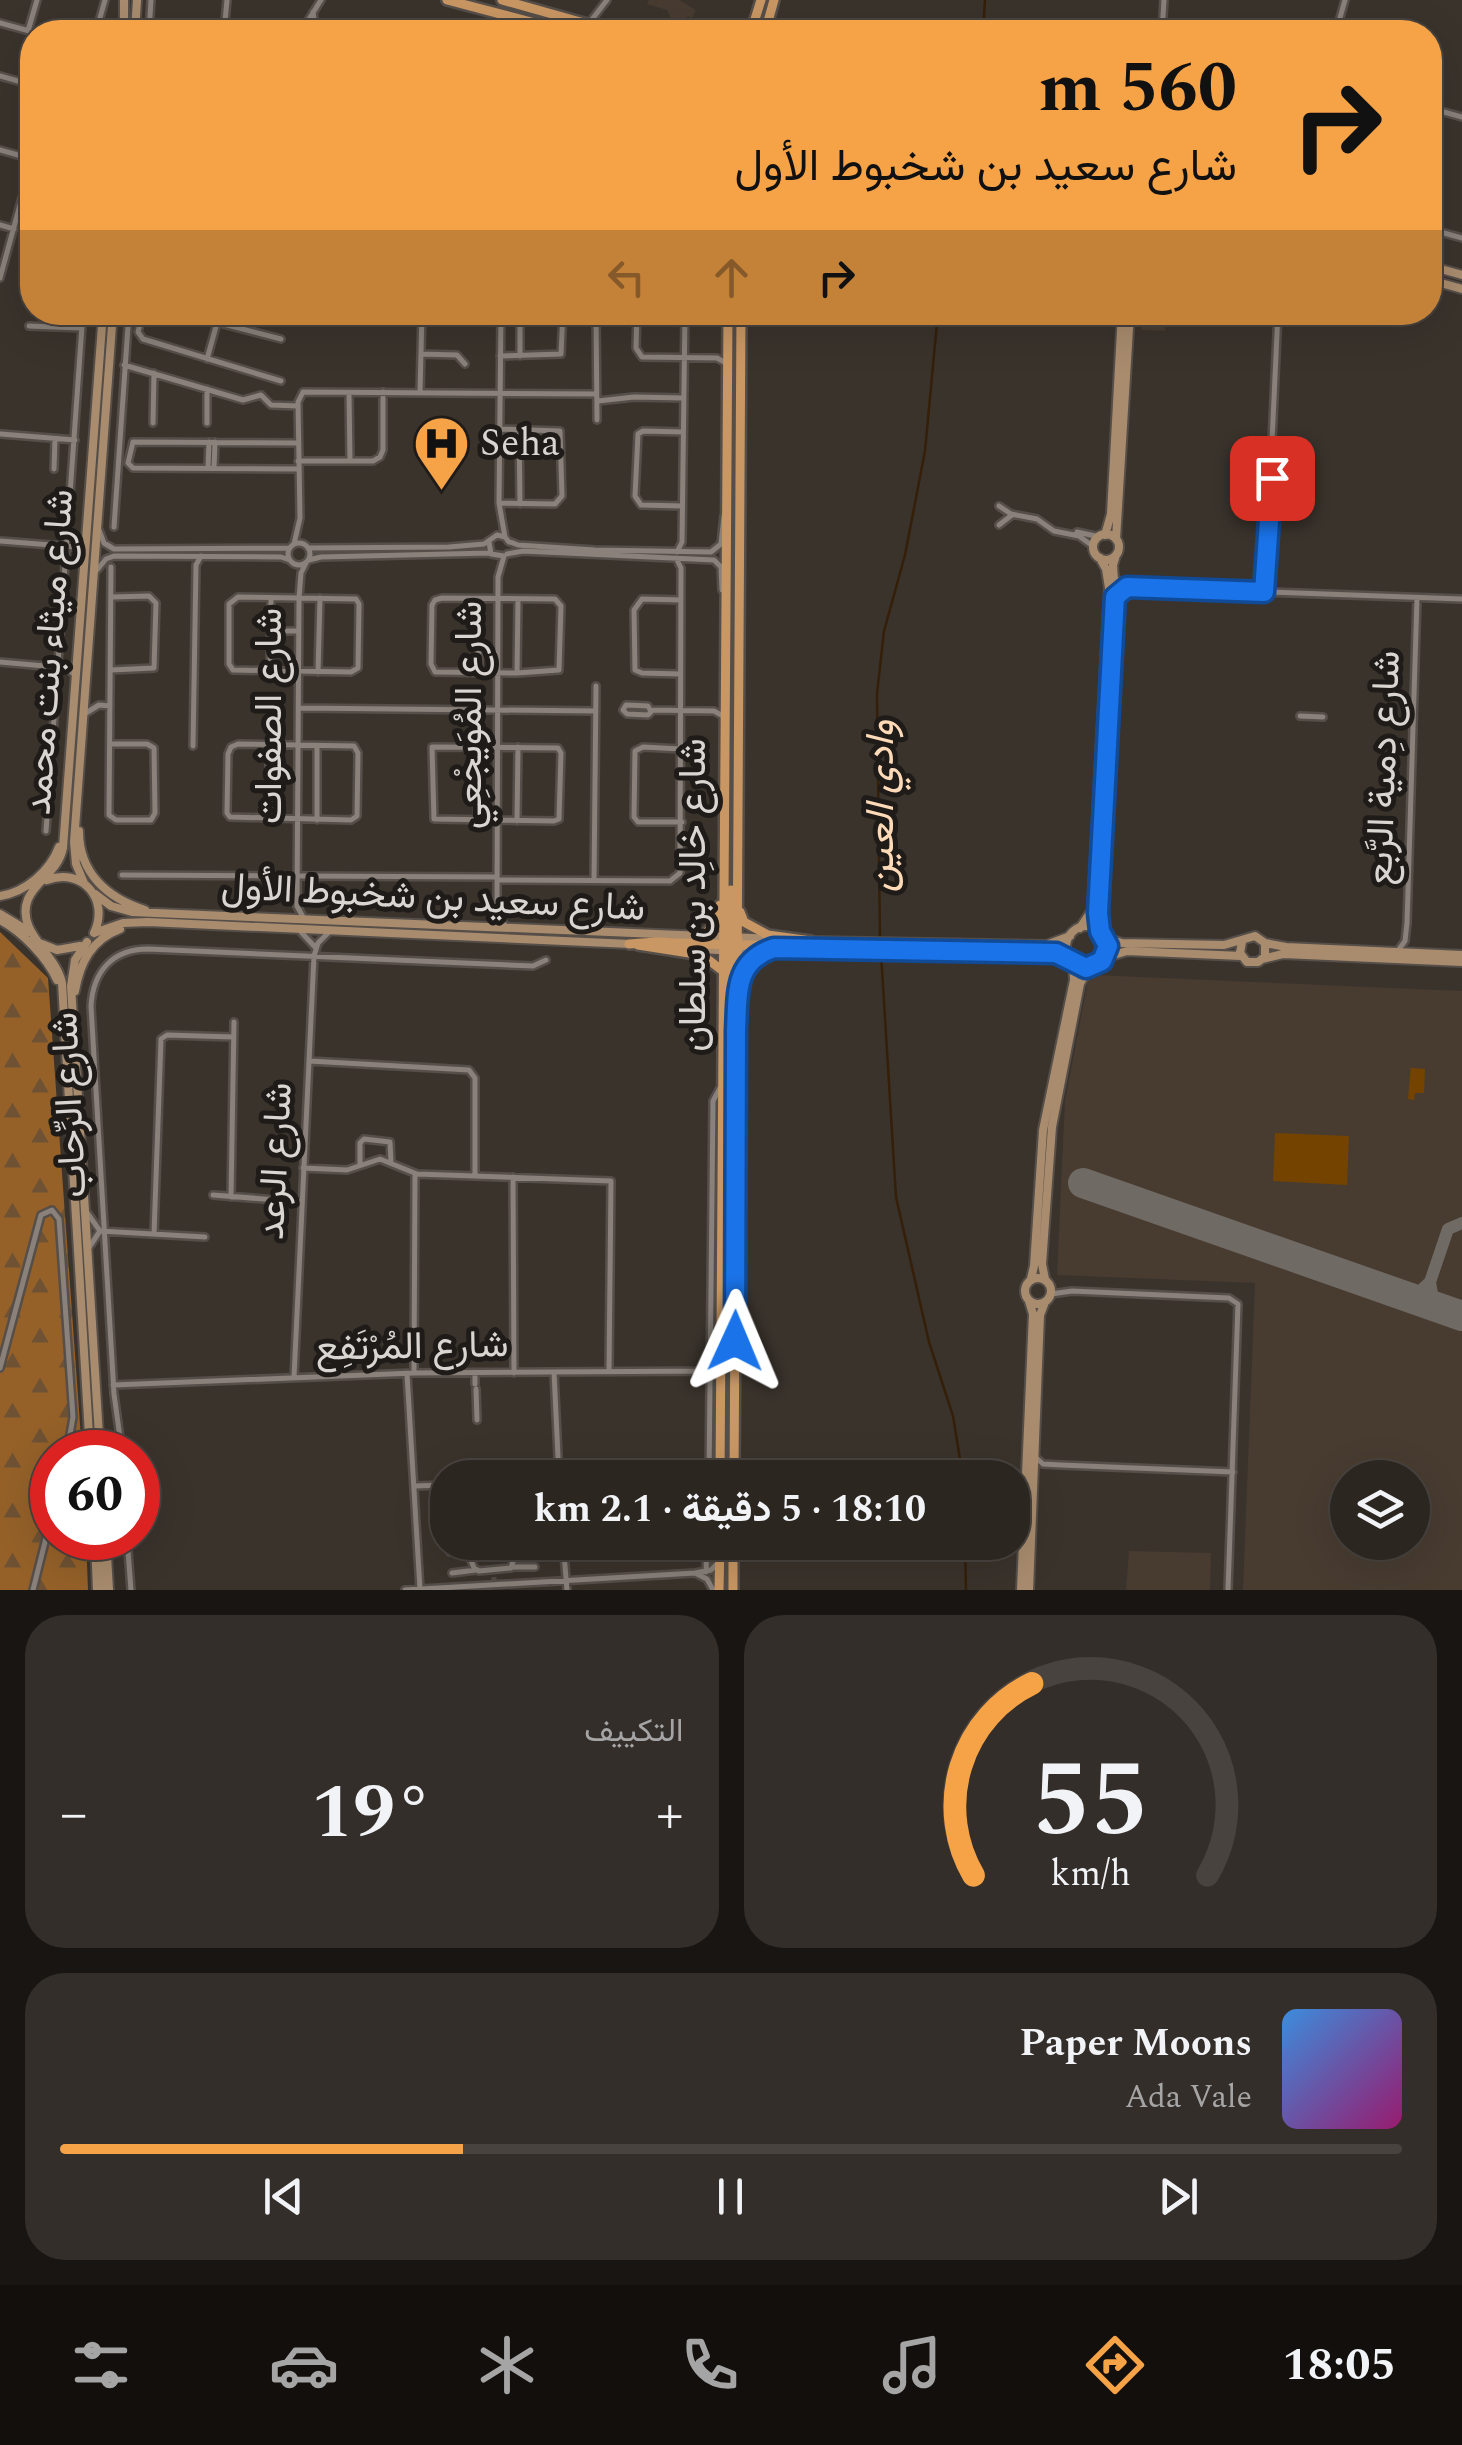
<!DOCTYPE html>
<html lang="ar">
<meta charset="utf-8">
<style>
:root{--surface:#2c2621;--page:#342e2a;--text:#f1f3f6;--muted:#a6a5a5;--line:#48433f;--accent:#f6a247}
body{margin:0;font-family:Spectral,Vazirmatn,serif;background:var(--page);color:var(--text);direction:rtl;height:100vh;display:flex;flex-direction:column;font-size:38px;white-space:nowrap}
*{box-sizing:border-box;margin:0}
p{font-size:32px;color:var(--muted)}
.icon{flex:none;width:55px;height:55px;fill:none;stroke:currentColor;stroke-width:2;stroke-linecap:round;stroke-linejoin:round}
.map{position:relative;height:1590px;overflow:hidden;direction:ltr}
.sheet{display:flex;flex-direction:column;gap:25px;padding:25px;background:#181512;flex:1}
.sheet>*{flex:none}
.top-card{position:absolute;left:20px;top:20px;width:1422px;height:305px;border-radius:40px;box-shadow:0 10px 40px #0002,0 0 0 2px var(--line);direction:rtl;background:#f6a247;color:#111;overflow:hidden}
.fabs{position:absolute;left:1330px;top:1460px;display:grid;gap:20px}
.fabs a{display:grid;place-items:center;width:100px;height:100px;border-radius:50%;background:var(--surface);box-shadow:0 10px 40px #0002,0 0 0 2px var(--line);font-size:50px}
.speed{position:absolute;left:30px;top:1430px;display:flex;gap:20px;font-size:50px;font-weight:700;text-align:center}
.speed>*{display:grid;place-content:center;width:130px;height:130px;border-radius:50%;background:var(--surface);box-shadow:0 10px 40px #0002,0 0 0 2px var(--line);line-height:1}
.speed .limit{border:15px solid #d22;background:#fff;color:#111}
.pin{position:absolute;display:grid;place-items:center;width:85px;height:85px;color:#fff;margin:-42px;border-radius:20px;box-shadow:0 5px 15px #0006}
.me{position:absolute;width:110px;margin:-55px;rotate:1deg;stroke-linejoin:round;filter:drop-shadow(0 0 8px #0008)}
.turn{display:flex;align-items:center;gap:35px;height:210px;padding:0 40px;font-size:45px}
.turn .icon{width:130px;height:130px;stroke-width:2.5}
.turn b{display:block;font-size:70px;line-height:85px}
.lanes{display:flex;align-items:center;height:95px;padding:0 40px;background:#0003;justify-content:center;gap:50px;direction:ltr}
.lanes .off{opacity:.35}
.big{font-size:75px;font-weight:700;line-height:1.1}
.sheet .tile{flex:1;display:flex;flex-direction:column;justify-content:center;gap:15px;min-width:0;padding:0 35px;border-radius:40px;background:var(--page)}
.sheet .dial{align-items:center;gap:0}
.dial svg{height:260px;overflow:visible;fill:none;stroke:var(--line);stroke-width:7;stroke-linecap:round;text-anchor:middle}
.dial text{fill:var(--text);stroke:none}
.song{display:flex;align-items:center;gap:30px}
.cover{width:120px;height:120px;border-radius:15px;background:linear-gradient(135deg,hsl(210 70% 55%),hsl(320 70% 35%))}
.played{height:10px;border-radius:5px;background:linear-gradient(90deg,var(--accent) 30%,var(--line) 30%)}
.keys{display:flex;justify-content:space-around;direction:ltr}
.heat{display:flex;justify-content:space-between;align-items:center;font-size:55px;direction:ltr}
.sheet .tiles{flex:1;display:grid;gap:25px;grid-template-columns:1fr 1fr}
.tile:last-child{grid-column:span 2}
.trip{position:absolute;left:430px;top:1460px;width:600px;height:100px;border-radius:40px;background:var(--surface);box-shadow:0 10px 40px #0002,0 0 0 2px var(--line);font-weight:700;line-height:100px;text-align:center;direction:rtl}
.menu{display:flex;height:160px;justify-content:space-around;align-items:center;background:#120f0d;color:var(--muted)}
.menu .icon{width:70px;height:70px}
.menu .selected{color:var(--accent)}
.menu b{font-size:45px;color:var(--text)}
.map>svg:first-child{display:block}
</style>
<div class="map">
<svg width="1462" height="1590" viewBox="0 0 1462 1590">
<defs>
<pattern id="forest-firs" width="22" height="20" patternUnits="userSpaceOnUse" patternTransform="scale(2.5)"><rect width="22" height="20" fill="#956129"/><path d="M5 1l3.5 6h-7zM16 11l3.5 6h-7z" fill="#6f5233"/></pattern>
</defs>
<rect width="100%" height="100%" fill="#3a332c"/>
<path fill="#483c31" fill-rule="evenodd" d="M649 0H679L696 10 692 18 688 16 685 21 674 25 667 10 647 4Z
M1142 313H1165V331L1141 330Z
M1095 975 1462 991V1590H1243L1255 1283 1057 1275 1065 1101 1088 980ZM1348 1478H1412V1542H1348Z
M1129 1551 1211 1553 1210 1590H1126Z"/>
<path fill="#744300" d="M1411 1064V1068L1425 1069 1424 1093H1415L1414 1100 1408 1099Z
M1275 1133 1349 1136 1347 1185 1273 1181Z"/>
<path fill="url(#forest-firs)" d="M0 932 48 978 82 1452H52V1538H86L88 1590H0Z"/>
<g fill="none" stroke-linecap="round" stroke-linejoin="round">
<path stroke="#351f08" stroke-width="2.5" d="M983 32 985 0
M880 940 877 694 884 631 905 555 925 451 938 312
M881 953 896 1197 929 1342 953 1416 963 1478
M965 1542 966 1590"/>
<path stroke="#706a64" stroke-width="12" d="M1430 1282 1448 1229 1462 1223
M1403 1296 1416 1295 1430 1282 1433 1300 1443 1310"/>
<path stroke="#706a64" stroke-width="30" d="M1083 1183 1462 1316"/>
<path stroke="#524b45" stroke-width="5" stroke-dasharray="5 2.5" stroke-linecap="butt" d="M494 1577V1581"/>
<defs>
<path id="street" d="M313 12 316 32
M499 16 503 32
M590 22 607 0
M0 23 33 32
M28 31 37 0
M96 32 105 0
M149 32 151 0
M224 32 227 0
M301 32 321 0
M1162 32 1164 0
M1336 32 1345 0
M0 76 32 85
M1430 108 1462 117
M0 150 32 159
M0 225 14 229
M1430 229 1462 238
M0 278 32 161
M143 312 138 332 143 339 281 381
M177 312 281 339
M501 312 499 503 505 537
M520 312V356
M596 312 597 420
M637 312 636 348 642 357 717 358 726 363
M29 326 82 328
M421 354 457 355 465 364
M500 356 561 354 563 312
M207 359 217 323
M124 365 243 400 261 395 271 405 298 406
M420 392 422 312
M349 393 350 460
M598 401 634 397 683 398
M153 423 154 373
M207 423V389
M519 429 520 504
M1 434 75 440
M298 443 133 442 128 463 133 468 298 469
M298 461H373L380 457 383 450V392
M208 468 209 442
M214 468 215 442
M54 469 55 439
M499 503 555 504 562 496 560 431 500 429
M682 506 641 505 635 496 638 434 643 431 683 432
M999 506 1011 514 1037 519 1054 531 1079 536 1094 547
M999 525 1012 515
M114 527 129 312
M99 530 104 543 114 549 290 548
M1077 532 1100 537
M0 541 77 547 84 553
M508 541 518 545 595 550 711 552 721 544 724 516
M489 542 491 554 504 556
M288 554a11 11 0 1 1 22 0a11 11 0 1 1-22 0Z
M294 544 300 518 298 402 303 392 595 394
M309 548 449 547 484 544 497 535 505 537 509 542
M677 552 682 542 685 312
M507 554 523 551 714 560 721 567 722 590
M504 556 498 577 497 914 507 928
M309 560 321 557 490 553
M97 570 106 559 114 556 281 557 290 560
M1115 578 1127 587 1462 599
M1265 592 1278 312
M238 597 356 599 359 604 358 668 351 672 233 670 229 664V604Z
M442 598 555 599 561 606 559 670 517 673 435 672 431 664 432 605 435 600Z
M478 599 479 673
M271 631H298
M0 662 67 668 75 675
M111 670 154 668 156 603 149 596 112 597
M270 672 271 598
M318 672 320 598
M517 673 518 599
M680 674 642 673 635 670 634 610 642 599 681 600
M626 705 648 706 651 712 648 715 627 714 623 710Z
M299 708 596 711
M651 710 714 711 723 716
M86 713 99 705 110 706
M1300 716 1323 717
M110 744H147L154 748 155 813 151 820H116L109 815 111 567
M238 744 354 746 358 753 357 816 351 820 230 817 227 813 228 754 231 747Z
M193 746 196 565 201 556
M432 747 558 748 561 753 559 819 554 821 434 819Z
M681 749 643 747 635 751 634 817 638 822H682
M269 819V745
M317 820V746
M477 820V748
M517 821 518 747
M46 831 83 312
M122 875 497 877
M497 880 670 881 680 873 681 568 677 560
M594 881 596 686
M303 917 297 906 299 598 301 573 306 563
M301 932 315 947
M1397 952 1405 941 1407 923 1417 598
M309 1061 469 1070 475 1078V1176
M360 1165V1143L364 1139 390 1142 391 1162
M303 1168 347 1170 380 1159 417 1174 611 1181 609 1372
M513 1177 514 1373
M213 1195 302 1202
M231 1197 234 1022
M88 1214 100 1231
M100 1231 205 1237
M154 1234 161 1039 167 1035 233 1037
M90 1246 100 1231
M1051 1294 1072 1291 1229 1298 1238 1304 1228 1590
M0 1368 41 1215 52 1210 59 1219 73 1417 67 1452
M554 1372 559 1478
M414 1373 415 1174
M475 1373V1384
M407 1374 420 1589
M294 1377 314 956 318 943 328 933
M113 1385 414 1373 711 1371
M476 1389 477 1420
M122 1452 114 1394 91 1006C93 971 113 949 148 949L533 966 546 960
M1034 1456 1043 1464 1061 1465 1233 1472
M543 1478 542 1468 548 1466
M603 1478 648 1475
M709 1478 713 1101 720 1088
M414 1486 448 1485
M444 1524H448
M127 1538 131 1590
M464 1542 474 1568 479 1571 511 1568 519 1542
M563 1542 567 1590
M518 1547 549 1546 552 1542
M450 1552 484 1550
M512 1567H535
M706 1572 707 1542
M452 1573 476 1570
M697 1574 707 1579 713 1590
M33 1590 52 1514
M405 1590 695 1573 711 1570 718 1563"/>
<path id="secondary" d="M124 32V0
M135 32 137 0
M1430 266 1462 275
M1430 280 1462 289
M1093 547a13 13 0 1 1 26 0a13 13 0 1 1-26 0Z
M1105 535 1111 514 1122 312
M1116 539 1130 312
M79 831C79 873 107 898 145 910
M47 880C82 867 110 899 94 933
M84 883 76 864 74 842 113 312
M95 894 111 906 132 912 773 939
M0 896C26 892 50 871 59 847
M0 914 30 932
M0 920C22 932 47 957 57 980
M1066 947a21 21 0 1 1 42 0a21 21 0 1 1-42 0Z
M1080 928 1092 910 1109 588 1106 569 1100 558
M1100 931 1098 913 1115 597 1113 565 1116 555
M94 933 123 923 148 922 631 944
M1105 938 1122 943 1224 945 1255 936 1265 943V957L1258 962H1247L1240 953 1242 942
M807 941 1046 945 1070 936
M87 942 75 960 71 986 100 1452
M1265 943 1286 947 1462 955
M42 944 57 950 80 946
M680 948 738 951 774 948 1051 953 1069 958
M1104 958 1127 951 1241 956
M1262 959 1283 954 1462 962
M75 991C80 963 91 940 120 929
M1025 1291a13 13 0 1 1 26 0a13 13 0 1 1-26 0Z
M1031 1279 1034 1266 1043 1130 1074 980 1073 962
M1045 1279 1042 1264 1052 1127 1080 984 1089 967
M90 1452 62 983C56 953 15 932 28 899 37 879 58 872 63 848L103 312
M99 1538 104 1590
M106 1538 109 1590
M95 1542 97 1590
M1021 1590 1033 1314 1029 1301
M1029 1590 1040 1315 1045 1302"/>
<path id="primary" d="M447 0 569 32
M502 0 616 32
M751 32 761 0
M765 32 774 0
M731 890V945
M740 912 744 922 768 935 811 941
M702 937 714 925 720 905
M629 944 656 942 731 945 738 938
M730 944 732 1018
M638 945 702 955 723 971
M735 945H783L797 941
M740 982 753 956 774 948
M722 1243 729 1246 730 1278
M720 1478 728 312
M734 1478 741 312
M719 1590 720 1542
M733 1590V1542"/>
</defs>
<use href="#street" stroke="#554e49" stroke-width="10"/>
<use href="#secondary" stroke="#554e49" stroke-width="12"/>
<use href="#primary" stroke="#554e49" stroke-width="14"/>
<use href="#street" stroke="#89817a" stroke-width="5"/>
<use href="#secondary" stroke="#a98c6e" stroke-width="8"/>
<use href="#primary" stroke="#c99763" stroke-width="9"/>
</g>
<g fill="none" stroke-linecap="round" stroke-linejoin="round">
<defs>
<path id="route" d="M735 1341 736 1030C738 993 734 961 774 948L1056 953 1086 968 1102 961 1108 946 1100 931 1098 913 1115 597 1127 587 1264 592 1272 478"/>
</defs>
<use href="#route" stroke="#114b97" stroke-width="25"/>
<use href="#route" stroke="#1a73e8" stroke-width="18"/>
</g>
<defs>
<symbol id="hospital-pin" viewBox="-11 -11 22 30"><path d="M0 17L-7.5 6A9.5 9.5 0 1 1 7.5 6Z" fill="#f6a247" stroke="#1e1b18"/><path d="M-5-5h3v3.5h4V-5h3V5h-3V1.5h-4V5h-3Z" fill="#111"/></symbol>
</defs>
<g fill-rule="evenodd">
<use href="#hospital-pin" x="410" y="412" width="63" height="86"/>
</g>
<g text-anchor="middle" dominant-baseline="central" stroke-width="10" stroke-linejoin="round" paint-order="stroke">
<g font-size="38" fill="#dad5d1" stroke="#1e1b18" text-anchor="start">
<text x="480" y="444">Seha</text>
</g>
<g font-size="38" fill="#dad5d1" stroke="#1e1b18">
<text transform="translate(50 652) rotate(-86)">شارع ميثاء بنت محمد</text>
<text transform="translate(470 715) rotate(-90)">شارع المُوَيجْعِي</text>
<text transform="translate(270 716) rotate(-90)">شارع الصفوات</text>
<text transform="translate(1384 768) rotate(-88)">شارع دِمية الرَّبع</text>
<text transform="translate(694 895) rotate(-90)">شارع خالِد بن سلطان</text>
<text transform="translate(433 898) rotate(3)">شارع سعيد بن شخبوط الأول</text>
<text transform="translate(70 1105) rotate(-93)">شارع الرِّحاب</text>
<text transform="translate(276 1161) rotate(-87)">شارع الرعد</text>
<text transform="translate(412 1347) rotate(-1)">شارع المُرْتَفِع</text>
</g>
<g font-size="40" font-style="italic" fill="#ffdab8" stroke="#1e1b18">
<text transform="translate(881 806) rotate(-90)">وادي العين</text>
</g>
</g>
</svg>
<div class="fabs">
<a><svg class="icon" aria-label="layers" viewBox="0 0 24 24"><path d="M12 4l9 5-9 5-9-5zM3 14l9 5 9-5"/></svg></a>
</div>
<div class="speed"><div class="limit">60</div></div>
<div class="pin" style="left:1272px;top:478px;background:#d93025"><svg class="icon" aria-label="arrive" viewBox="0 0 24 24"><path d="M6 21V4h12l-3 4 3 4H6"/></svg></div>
<svg class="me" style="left:735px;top:1341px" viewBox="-20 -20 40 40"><path d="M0-17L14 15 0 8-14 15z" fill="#1a73e8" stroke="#fff" stroke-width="4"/></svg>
<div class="trip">18:10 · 5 دقيقة · 2.1 km</div>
<div class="top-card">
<div class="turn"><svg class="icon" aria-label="right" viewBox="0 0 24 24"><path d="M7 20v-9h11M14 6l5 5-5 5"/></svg><div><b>560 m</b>شارع سعيد بن شخبوط الأول</div></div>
<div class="lanes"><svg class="icon off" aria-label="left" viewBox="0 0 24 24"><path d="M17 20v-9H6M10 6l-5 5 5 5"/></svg><svg class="icon off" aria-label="ahead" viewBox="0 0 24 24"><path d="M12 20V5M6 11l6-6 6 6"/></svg><svg class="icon" aria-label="right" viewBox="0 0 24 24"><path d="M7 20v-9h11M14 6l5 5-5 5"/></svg></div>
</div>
</div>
<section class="sheet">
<div class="tiles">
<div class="tile dial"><svg viewBox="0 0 100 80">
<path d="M14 69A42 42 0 1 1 86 69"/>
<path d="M14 69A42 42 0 0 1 32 10" stroke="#f6a247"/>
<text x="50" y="56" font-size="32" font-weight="700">55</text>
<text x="50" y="72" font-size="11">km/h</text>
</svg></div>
<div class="tile"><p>التكييف</p>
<div class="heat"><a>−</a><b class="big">19°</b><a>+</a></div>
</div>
<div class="tile">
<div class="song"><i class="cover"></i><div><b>Paper Moons</b><p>Ada Vale</p></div></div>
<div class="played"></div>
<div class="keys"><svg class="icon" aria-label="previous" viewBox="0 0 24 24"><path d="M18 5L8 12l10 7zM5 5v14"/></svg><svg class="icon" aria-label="pause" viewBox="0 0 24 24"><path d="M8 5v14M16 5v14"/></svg><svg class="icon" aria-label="next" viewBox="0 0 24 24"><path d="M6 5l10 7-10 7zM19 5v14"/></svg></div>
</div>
</div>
</section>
<nav class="menu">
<b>18:05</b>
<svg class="icon selected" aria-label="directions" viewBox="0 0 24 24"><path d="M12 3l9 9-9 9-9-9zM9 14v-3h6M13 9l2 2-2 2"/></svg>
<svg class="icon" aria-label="music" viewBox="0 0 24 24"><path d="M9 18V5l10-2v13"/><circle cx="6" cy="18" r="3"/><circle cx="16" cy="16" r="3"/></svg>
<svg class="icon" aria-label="phone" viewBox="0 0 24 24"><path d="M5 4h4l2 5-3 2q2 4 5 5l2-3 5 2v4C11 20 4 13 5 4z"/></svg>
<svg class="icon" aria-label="climate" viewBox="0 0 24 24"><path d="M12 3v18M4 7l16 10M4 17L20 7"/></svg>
<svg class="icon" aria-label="car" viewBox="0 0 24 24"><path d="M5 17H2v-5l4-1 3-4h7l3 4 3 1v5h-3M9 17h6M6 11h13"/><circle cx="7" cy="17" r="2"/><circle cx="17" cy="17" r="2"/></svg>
<svg class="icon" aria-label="filters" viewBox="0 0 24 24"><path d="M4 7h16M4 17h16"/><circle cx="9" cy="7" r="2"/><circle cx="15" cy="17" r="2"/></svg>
</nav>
